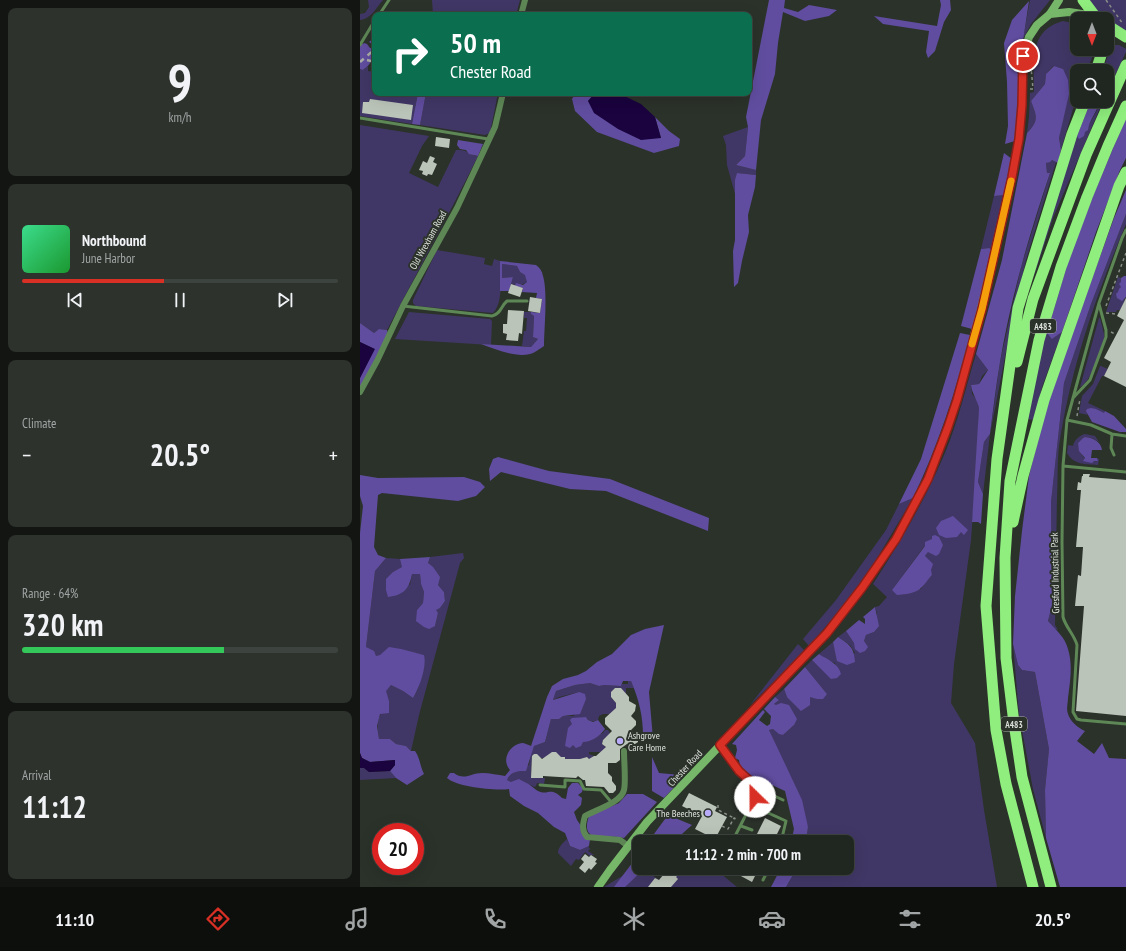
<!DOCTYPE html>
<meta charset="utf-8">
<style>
:root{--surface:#202620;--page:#2d322d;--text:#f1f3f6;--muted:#a2a5a5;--line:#3d433e;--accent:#d93025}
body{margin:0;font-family:"PT Sans Narrow",sans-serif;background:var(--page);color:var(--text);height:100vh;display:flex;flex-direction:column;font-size:15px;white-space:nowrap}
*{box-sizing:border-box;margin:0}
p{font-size:13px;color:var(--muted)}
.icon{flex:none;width:22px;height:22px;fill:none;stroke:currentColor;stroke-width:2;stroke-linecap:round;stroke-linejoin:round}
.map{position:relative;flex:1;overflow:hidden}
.sheet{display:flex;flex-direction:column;gap:8px;padding:8px;background:#121512;width:360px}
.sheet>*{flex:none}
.banner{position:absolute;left:12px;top:12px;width:380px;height:84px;border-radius:8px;box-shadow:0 4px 16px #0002,0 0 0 1px var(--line);background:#0b6e4f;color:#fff;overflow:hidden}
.needle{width:26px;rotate:180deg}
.tools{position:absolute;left:710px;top:12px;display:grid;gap:8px}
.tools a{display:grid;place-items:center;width:44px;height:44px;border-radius:8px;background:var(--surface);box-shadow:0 4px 16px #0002,0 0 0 1px var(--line);font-size:20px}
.speed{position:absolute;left:12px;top:823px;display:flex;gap:8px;font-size:20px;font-weight:700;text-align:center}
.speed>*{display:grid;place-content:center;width:52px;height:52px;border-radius:50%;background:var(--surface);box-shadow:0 4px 16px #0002,0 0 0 1px var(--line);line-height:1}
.speed .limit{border:6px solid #d22;background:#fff;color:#111}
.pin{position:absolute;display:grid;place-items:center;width:34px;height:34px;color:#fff;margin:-17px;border:2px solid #fff;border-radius:50%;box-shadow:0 1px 4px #0007}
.me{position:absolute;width:44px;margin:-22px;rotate:337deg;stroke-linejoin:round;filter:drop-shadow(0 0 3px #0008)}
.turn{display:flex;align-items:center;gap:14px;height:84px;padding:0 12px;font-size:18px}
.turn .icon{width:52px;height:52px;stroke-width:2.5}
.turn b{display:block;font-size:28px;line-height:34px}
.big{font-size:30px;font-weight:600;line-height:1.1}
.sheet .card{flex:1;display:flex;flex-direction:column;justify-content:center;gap:6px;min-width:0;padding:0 14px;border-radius:8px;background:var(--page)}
.sheet .dial{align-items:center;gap:0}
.dial b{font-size:52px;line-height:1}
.song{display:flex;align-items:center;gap:12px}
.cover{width:48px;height:48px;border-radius:6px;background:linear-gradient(135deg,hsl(150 70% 55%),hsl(130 70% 35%))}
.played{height:4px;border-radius:2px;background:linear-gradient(90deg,var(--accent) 45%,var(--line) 45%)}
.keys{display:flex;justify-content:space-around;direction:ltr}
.heat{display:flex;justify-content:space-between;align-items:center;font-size:22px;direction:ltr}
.charge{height:6px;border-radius:3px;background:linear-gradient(90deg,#34c759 64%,var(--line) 0)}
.trip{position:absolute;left:272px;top:835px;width:222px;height:40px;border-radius:8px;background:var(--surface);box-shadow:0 4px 16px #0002,0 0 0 1px var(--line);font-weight:600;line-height:40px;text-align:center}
.dock{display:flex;height:64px;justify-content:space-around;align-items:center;background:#0d0f0d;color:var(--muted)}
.dock .icon{width:28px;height:28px}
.dock .on{color:var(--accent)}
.dock b{font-size:18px;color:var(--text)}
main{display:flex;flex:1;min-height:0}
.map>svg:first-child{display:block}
</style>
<main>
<section class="sheet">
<div class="card dial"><b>9</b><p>km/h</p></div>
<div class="card">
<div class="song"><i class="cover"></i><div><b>Northbound</b><p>June Harbor</p></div></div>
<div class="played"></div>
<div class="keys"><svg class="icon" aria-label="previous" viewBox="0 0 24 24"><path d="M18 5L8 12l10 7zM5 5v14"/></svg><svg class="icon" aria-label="pause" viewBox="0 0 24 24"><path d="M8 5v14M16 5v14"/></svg><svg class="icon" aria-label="next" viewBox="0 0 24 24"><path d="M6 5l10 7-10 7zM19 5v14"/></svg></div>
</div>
<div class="card"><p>Climate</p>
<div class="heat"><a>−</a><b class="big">20.5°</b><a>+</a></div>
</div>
<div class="card"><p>Range · 64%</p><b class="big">320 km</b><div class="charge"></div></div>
<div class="card"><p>Arrival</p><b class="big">11:12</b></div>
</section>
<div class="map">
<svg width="766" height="887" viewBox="0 0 766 887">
<rect width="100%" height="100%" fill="#2b322a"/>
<path fill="#413766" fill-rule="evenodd" d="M8 0H23C16 8 11 19 0 20V14L5 13 9 7Z
M72 0H160L156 15H73Z
M670 0H690L671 24 663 39Z
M729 0H766V34L740 15Z
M703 21 717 24V49H735L727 71H717V95L701 150 699 138 702 119 703 69 693 66 686 74 685 84 671 101C677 117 679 120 667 133L669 117 670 93 674 92C674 64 668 30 703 21Z
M751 45H759L766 49V52L747 93V71H742L749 53Z
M8 66V71L15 72V93H58L52 124 0 116V69L3 70Z
M66 93H138L130 133 125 135 60 125Z
M729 101H731L728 107 725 132 737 110 739 101H743L693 218 673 279 695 192Z
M766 114 692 339 702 332 682 387 674 420 666 419 676 364 707 258Z
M0 125 69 136 62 146 49 173 78 187 96 150C109 149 108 155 118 156 89 215 57 272 27 330L19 329 14 333 0 323Z
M388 127 385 156 376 165 396 170V175L377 173 375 194 367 165 366 145 363 136Z
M692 160 696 162 666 260 652 321 630 434 623 494 618 482 624 442 630 434 640 362 661 267 690 173H687L686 163Z
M645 195 633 250 629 248 621 249 634 196Z
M766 214V224C735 298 711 367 699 446 697 463 698 481 697 498 696 540 696 582 695 625L698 630 695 629 688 621 692 605 691 502 704 383 731 304Z
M77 250 125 258 124 264 132 266 134 259 140 261C140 275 144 302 133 313L56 306 53 303V300Z
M142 264 157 266 160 272 166 275 167 282C162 285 157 286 151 284L153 277 142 278Z
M758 277 761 278 762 287 760 288 764 300 766 298 760 310H757L756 312H746Z
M49 312 130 319 132 321 131 345 35 339Z
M164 312H171V314L174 316 173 337 178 339 171 347 162 346 164 331H166L167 318H164Z
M739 318H740L744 334V339C739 351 731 383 720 387Z
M616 354 628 370 622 376 619 384 611 385 612 394 617 400 619 408 617 457 611 540 594 664 591 703 615 743 624 810 637 887H426L437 868H487V842H446L448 827 409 730 413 729 423 735 434 725 414 704 419 700 415 697 424 689 427 697H450L467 694 445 667 452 660 471 678H477L475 663 469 661 459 654 473 642 478 661 495 653 490 645 478 637 486 631 494 643 504 641 506 635 514 632 517 613 515 607 519 606 527 597 513 584C541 541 565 500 585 453 598 422 606 387 616 354ZM579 538 583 545 568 552 565 556 572 575 567 580 561 589 532 590 563 548 572 539Z
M740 366H741L766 377V380L747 370 744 376H742L728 403 745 411 744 414 736 409 727 414 728 415 719 413 722 396 733 384Z
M725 434 735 436 739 442 732 438 724 437 718 443C721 453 722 463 738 461L737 458 739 459 738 465C725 464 714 465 707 453L708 445 713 446C714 440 720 435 725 434Z
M553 498 516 560 486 603 449 646 443 639 476 600 526 530 539 504Z
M103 553 104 558 100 563 59 715 51 751 46 746 36 744 30 739H19C16 720 18 717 29 701L25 691 31 685 43 691 53 698 58 689 64 655 54 653 16 656 6 647 15 571 26 558 40 559 43 567 33 572 50 585 52 574H60L61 584 64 592 63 603 57 610 75 626 78 613 75 610 80 608 85 601 84 592 78 585 68 563 70 557Z
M438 644 445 651 390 705Z
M653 644 658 665 662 670 675 672 689 749 685 790 686 838 673 789 659 714Z
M268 681H271L274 688H266V694L260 688H255L251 692V697L256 703V709L250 714H243L239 716 238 720C233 722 229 722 226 717L220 718 212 724V745L243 733 245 730H248L253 738 246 737 243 740 242 744 246 747 241 752H229V754L234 756 230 760 227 757 221 759H205L204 757 179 758 174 754 172 757 171 778H185L184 784 177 783 176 786 174 787 171 785 151 782 147 780C151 771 161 769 169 765L171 754 174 746 185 742 191 719H199L203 716H214L219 692 199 697 193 700 196 691 215 685 230 683 239 686 244 685 261 686 262 684H268Z
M0 768H4L9 772 30 771 36 778 0 780Z
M207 839 210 846 220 850 228 846 230 849 228 851 234 855H231L230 856 225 852 219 860 216 859 211 866 198 853C198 847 203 843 207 839Z
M279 866V868H282L299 880 309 868H311L319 874 324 868H354L377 887H244Z"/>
<path fill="#604d9f" d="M409 0H425L424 8 438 12 449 5 477 10 469 16 445 21 423 12 418 43 415 74 401 120 396 170 376 165 385 156 388 127 386 117Z
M580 0H590L591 10 584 22 575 51 568 58 566 52 569 31 523 24 514 16 577 26 581 5Z
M669 1 661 54 659 94 655 141 645 144 648 126 647 82 644 43 652 20Z
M15 37C15 44 17 54 11 58 11 64 8 66 3 70L0 69V42L2 44H3L4 43 7 44 10 48H12V44L9 42Z
M694 66 703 69 708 80 709 94 699 138 701 150 698 163 692 160 690 162 686 163 687 173H690C669 235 651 297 640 362 636 386 633 410 630 434L624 442 618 482 623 494 621 524 618 522H612L619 408C617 399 612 394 611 385L619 384 628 370 616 354 642 260 667 133C679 120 677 117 671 101L685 84 686 74Z
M58 93H66L60 125 52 124Z
M216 93H235L228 101 301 138 295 117 309 131 320 139 319 146 294 153 237 132 215 111 212 99Z
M731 101H739C738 112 729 119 728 130L725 132 724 136 719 139 717 136Z
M766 118V158L760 170 736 232 702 332 692 339 687 333 709 259 733 196Z
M98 140 123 144 118 156 109 154 106 150 100 149 97 145Z
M644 153 652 159 645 195 634 196Z
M377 173 396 175 395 187 388 215 389 232 382 261 378 283 374 287 373 251 375 240V180Z
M766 190V214L731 304 704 383 691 502 692 605 688 621C696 630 705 637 708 649 713 665 710 682 708 698 708 703 706 709 708 714 710 721 718 728 725 731L717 741 734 754 742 743 749 758 766 759V887H700L686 838 685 790 689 749 675 672 662 670 658 665 653 644 655 596 662 531 669 476 687 403 754 218Z
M629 248 633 250 612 329 601 326 621 249Z
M140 261 176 265C180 268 182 271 183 276 188 293 184 328 184 346 179 349 175 353 170 354 155 358 135 349 121 344L171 347 178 339 173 337 174 316 171 314V312L180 313 182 299 176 298 177 293 162 292 163 288 155 286 156 283 163 285 167 282 165 275 160 272 157 266 142 264V278L153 277 149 291H140Z
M764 276H766V297L762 301 757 298 756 294 758 292 759 289 761 287 759 284 761 282V278Z
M0 323 14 333 19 329 27 330 28 333 0 389V378L14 349 0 342Z
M600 333 610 335C596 391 578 446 553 498L539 504 561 459Z
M731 408 736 409 744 413 745 411 754 416 766 429V432H760L732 422 726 411 727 409Z
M725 437C734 438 741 442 742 450H732L731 458H737L738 461H734L732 463 723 461 725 458 719 451 718 443 723 438Z
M138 457 189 471 250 479 349 518 348 531 246 491 210 489 141 472 130 481 129 469 133 459Z
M0 475 18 478 104 477 120 482 125 487 116 496 98 501 22 493 18 495 14 547 18 555 26 558 15 571 6 647 14 651 16 656 20 655 29 647 41 649 64 655C67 667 59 688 53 698L43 691 31 685 26 691 29 701V713L20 714 17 726 19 739H30L36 744 46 746 51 751H55C60 758 60 766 64 774L47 785 36 778 30 771 35 765V760L10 762 2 758 0 753V533L3 506 0 496Z
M593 516 608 530 604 535 601 532 597 537 586 538 579 535 576 528 581 521Z
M575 535 579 537 583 545 579 554 576 556 568 552 565 556 573 564 571 570 572 575C568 579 566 583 562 587 556 594 545 594 537 595L532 590 565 546V542L572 539V536Z
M70 557 68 563 73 567 80 577 78 585 84 592 85 601 80 608 76 610 78 613 75 626 69 629 64 627 56 621 57 610 63 603 64 592 61 584 60 574H52C49 589 44 595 28 597L26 590V579L33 572 42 567 40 559Z
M515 607 519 626 514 632 506 635 504 641 508 647 505 651 500 653 495 649 494 643 486 631 499 620 505 624V619L503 617Z
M304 625 289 692 293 739 283 737C283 716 279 700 271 681H263L261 686 244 685 239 686 230 683 215 685 196 691 193 700 219 692 225 694 226 699 220 714 203 716 199 719H191L185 742 174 746 166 771C158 771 151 771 147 780L151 782 159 779C162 781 167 783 170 785 173 787 176 790 178 791 189 796 190 786 202 798L206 799 208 788 212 783H218L223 788 222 792 218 795 222 798 221 805 214 812 217 820 230 839 229 846 220 850 210 846 205 833 194 827 178 813 164 806 150 796 149 789C135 791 97 787 87 778L90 773H94C104 781 111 773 122 773 130 773 138 775 145 776L150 770C141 760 149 745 162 743 165 743 168 745 171 746L187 697 192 686 203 679 218 675 226 671 237 662 252 654 271 635 285 629Z
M478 637C490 645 494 647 495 662L487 665 477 661 473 642Z
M459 654C468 660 478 663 481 674L477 678 471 679 452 660Z
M445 667 467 694 463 699H457L450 697V705L441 711 427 697 424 689Z
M415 697 419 700 414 704 416 705 421 703 429 705 437 719 434 725 423 735 419 734 413 729 409 730 442 800 448 827 446 842H431L434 829 425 791 386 773 380 767 379 760 375 758 377 750 376 745 372 744 403 710 405 712 399 720 407 726 410 724 411 716 404 709Z
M226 717 228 720 233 722 238 720 245 729C240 736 231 742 223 742L221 746 216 748 213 745 210 748 205 746 208 728 212 724 210 720 212 718Z
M292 757 299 773 320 775 322 779 304 798 292 791Z
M267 794H283L297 802 264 838C247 833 219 846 229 816L259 803Z
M308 815 332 825 313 842H288Z
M279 854V868H285L265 887H254Z
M421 868H437L426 887H411Z"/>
<path fill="#1a033e" d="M235 93H258L281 104 295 117 301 138 281 140 258 129 234 113 228 101Z
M0 342 15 349 0 378Z
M0 753 2 758 10 762 35 760V765L30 771 9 772 4 768H0Z"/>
<path fill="#bbc4b9" d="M10 99 53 105 51 120 2 113 3 102H9Z
M76 137 90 139 89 148 75 146Z
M70 156 75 158 73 162 77 164 72 175 68 174 67 176 62 174 63 171 59 170 63 161 67 163Z
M151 284 163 288 160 297 148 293Z
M170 297 182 299 180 313 168 311Z
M766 298V387L744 376 751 362 744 358 764 320 757 316Z
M148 310 164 311 162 334 159 333 158 341 146 340 147 334 143 333V324H147Z
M723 474H730L729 477 766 480V716L716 711 724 606H715L718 575 721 576 723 547H716L721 490H717L718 482 721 483 722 476H723Z
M255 688H261L269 697V701L276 705 275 711 271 716 276 721V725L271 730 278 740V742L275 744V748H271L267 744 260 749V760L256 763H248V773L252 777V781L256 786V790L253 793H249L244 787 226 786 225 780H223L218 776 216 778 183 776V778H171L172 756 174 754H177L182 759 192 752H196L201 757H205V759H220L227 757 229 759 234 756H236L246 747 242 744 243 740 252 731 245 724V718L256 708V703L251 697V692Z
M329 793 357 807 355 811 367 817 355 839 335 829 342 816 322 806Z
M405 818 421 826 413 842H393Z
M225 854 229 857 231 855 237 859 235 862 237 863 231 870 229 868 225 873 219 868 224 862 221 859Z
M309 868H311L319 874 316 877 318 879 311 887H288L295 878 299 880Z
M366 868H399L392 882Z"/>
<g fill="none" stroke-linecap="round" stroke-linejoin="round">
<path stroke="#888e87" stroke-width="1.5" stroke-dasharray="3 3" stroke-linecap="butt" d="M746 0 763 24
M670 89H673L671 67
M746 306 766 253
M746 313 756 314
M751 332 755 334
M717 416 720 399
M358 805V810L374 818
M362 826 368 829 374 818 378 820"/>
<path stroke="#5e8756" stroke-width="3" d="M19 15 29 0
M0 45 15 20
M0 118 128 139
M43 306 132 316C141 314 141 306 147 301H167
M713 398 730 380 746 337V330L739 304
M707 420 739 303 762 238 766 230
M752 434 751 448 754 455
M766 436 752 434 731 425 707 420 703 466 702 542 703 617C706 628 714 634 717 645L713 712 717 719 721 720 766 724
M703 466 766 472
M361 745 379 771 391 783 393 786 395 797 372 842
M180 785 205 787V780L220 781 224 789 241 790 252 803
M393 786 423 800
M391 805 426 821 421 842
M381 826 392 830
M403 880 409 868"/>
<path stroke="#5e8756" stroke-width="6" d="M161 15 165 0
M0 392 17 361 43 306 97 208 135 127 143 93
M264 751C264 762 266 781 264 790 261 803 235 810 225 816 223 823 221 830 227 837L260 840 268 846"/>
<path stroke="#76b769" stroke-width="8" d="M690 14 709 12 735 16
M238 887 250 870 287 822 467 633 502 588 536 539 568 479 588 427 597 400 621 309 652 177 659 139 662 105 663 56 669 37 677 25 690 14 699 0"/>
<path stroke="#8fee7d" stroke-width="11" d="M723 0 735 16 739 19
M747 25 766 37
M736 71 743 49
M657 362 673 299 726 155 766 65
M653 522 663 476 684 400 759 186 766 172
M673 887 646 784 636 730 626 606 637 459 658 308 712 134 725 101
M691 887 662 777 654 723 646 658 645 558 650 481 679 340 701 267 727 197 748 146 766 106"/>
<path stroke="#a8aea7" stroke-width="2.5" stroke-dasharray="5 5" stroke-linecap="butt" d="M7 60 15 62
M0 62 15 49"/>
</g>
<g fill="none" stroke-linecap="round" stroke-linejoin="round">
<defs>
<path id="route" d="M395 797 391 782 379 771 360 745 467 633 502 588 536 539 568 479 588 427 597 400 622 309 652 177 659 139 662 105 663 56"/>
</defs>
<use href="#route" stroke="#8d1f18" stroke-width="10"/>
<use href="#route" stroke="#d93025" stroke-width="7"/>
<path stroke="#f59e0b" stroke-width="7" d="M612 344 622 309 651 181"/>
</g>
<g fill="#b8abf7" stroke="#2b322a" stroke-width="1.5">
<circle cx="260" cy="741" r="4"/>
<circle cx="348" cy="813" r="4"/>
</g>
<g text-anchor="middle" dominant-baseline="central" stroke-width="4" stroke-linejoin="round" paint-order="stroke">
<g fill="#2b322a" stroke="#a7aca6" stroke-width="1">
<rect x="670" y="319" width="26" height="14" rx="3"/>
<rect x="641" y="717" width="26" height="14" rx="3"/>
</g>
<g font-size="9" font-weight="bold" fill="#dce1db">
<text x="683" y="326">A483</text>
<text x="654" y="724">A483</text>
</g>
<g font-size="10" fill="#dce1db" stroke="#2b322a">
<text transform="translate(68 240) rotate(-61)">Old Wrexham Road</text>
<text transform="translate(695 573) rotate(-91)">Gresford Industrial Park</text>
<text transform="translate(325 768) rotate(-47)">Chester Road</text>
</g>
<g font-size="10" fill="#dce1db" stroke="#2b322a" text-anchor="start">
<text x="268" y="735">Ashgrove<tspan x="268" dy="12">Care Home</tspan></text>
<text x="340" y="813" text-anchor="end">The Beeches</text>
</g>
</g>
</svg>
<div class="tools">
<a><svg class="needle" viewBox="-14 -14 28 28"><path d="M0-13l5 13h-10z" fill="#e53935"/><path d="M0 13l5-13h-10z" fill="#a2a5a5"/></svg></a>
<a><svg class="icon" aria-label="search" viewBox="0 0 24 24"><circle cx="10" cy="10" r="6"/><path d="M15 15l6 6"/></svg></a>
</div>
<div class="speed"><div class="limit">20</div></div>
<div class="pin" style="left:663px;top:56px;background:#d93025"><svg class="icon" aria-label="arrive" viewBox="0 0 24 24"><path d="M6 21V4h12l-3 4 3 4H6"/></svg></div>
<svg class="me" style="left:395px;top:797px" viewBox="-20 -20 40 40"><circle r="19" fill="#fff"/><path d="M0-13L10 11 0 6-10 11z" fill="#d93025"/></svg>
<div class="trip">11:12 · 2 min · 700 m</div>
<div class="banner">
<div class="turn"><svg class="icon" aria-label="right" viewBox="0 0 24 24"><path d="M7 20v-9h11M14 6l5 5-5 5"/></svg><div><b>50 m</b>Chester Road</div></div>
</div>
</div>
</main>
<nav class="dock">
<b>11:10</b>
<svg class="icon on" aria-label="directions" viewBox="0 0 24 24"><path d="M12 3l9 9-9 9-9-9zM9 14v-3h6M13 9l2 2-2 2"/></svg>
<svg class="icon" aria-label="music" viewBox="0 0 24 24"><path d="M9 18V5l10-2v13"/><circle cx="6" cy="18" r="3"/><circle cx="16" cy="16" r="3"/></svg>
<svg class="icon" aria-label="phone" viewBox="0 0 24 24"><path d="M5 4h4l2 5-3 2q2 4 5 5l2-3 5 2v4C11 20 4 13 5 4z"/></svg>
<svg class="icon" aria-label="climate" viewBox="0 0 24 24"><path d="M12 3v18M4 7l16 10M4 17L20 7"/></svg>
<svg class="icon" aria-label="car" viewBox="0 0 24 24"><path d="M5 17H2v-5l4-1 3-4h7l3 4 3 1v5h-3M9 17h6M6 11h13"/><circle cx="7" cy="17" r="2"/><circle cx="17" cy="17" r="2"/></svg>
<svg class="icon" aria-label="filters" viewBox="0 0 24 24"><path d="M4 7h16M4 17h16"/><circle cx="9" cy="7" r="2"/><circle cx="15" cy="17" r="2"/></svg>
<b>20.5°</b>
</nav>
